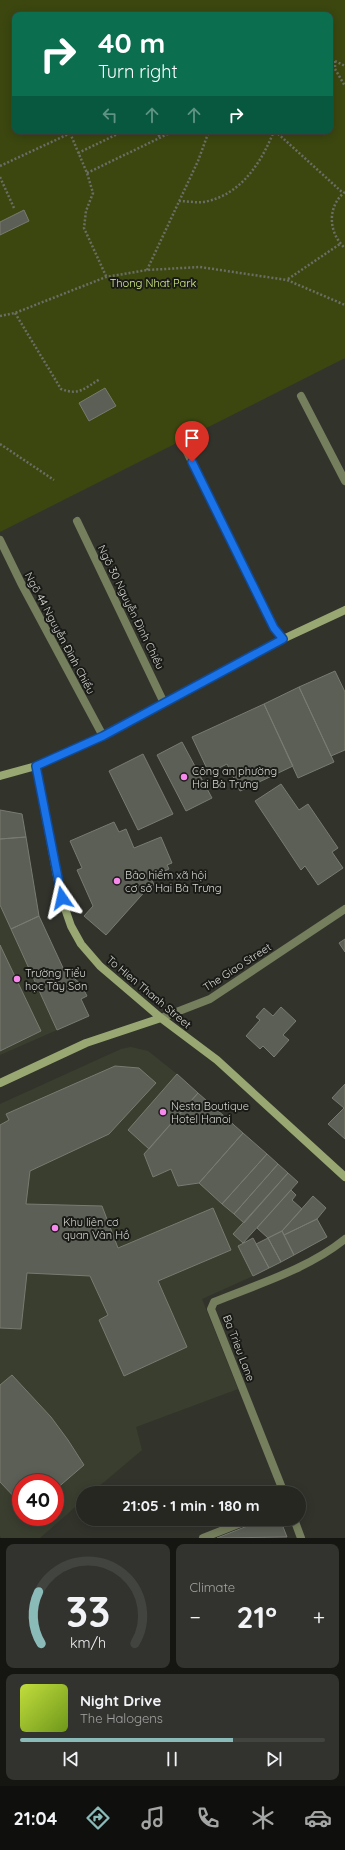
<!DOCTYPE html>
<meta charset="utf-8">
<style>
:root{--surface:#262721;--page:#32332e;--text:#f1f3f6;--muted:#a4a5a5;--line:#42443f;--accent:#8bbbb9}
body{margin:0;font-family:Quicksand,sans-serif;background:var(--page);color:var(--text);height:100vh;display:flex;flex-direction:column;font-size:15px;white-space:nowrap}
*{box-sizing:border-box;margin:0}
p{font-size:13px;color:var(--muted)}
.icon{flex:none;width:22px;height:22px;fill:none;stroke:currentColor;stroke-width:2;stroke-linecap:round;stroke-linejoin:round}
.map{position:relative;height:1538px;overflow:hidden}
.sheet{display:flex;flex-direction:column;gap:6px;padding:6px;background:#151512;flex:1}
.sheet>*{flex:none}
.banner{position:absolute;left:12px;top:12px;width:321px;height:122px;border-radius:8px;box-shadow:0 2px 10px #0003,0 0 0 1px var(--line);background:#0b6e4f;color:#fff;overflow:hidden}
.speed{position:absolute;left:12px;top:1474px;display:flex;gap:8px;font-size:20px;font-weight:700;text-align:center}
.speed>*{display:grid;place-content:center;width:52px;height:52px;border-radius:50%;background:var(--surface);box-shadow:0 2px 10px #0003,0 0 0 1px var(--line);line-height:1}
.speed .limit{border:6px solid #d22;background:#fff;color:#111}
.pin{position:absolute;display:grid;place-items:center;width:34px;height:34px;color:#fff;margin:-41px -17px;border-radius:50% 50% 50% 0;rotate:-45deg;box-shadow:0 0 4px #0007}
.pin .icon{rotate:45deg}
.me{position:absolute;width:44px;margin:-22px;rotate:349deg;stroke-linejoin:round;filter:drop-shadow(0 0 3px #0008)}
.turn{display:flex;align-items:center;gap:14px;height:84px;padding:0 20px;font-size:18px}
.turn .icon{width:52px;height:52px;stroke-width:2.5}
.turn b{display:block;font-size:28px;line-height:34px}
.lanes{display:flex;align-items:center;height:38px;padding:0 20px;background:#0003;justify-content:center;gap:20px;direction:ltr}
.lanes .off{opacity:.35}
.big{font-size:30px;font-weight:700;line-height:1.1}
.sheet .widget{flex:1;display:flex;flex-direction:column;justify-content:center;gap:6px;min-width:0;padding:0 14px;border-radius:8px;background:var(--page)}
.sheet .dial{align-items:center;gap:0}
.dial svg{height:104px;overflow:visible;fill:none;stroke:var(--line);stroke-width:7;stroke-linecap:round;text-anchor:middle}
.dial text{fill:var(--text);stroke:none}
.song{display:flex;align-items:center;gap:12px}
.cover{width:48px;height:48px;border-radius:6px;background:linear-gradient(135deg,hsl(70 70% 55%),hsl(80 70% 35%))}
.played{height:4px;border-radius:2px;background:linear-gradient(90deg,var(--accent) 70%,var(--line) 70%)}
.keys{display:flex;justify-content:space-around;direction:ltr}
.heat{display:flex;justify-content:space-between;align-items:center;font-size:22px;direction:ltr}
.sheet .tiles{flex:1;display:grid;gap:6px;grid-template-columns:1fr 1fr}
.widget:last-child{grid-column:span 2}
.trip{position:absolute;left:76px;top:1486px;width:230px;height:40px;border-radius:20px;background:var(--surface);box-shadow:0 2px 10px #0003,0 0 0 1px var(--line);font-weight:700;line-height:40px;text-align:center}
.tabs{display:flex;height:64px;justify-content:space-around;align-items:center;background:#0f100d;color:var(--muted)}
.tabs .icon{width:28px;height:28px}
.tabs .on{color:var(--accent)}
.tabs b{font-size:18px;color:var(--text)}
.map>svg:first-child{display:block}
</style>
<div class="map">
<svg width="345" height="1538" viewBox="0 0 345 1538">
<rect width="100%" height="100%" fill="#32342c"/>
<path fill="#3a3e2f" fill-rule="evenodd" d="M0 905 57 1030 0 1055Z
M131 1047 148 1051 177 1074 149 1149 144 1155 153 1177 171 1169 178 1186 199 1183 244 1223 233 1234 243 1243 238 1246 253 1276 202 1299 238 1389 136 1427 142 1450 91 1493H83V1500L40 1538H1L0 1536V1104L121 1049ZM21 1483H55V1517H21Z"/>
<path fill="#3b470f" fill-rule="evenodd" d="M0 0H345V358L0 532ZM15 15H330V131H15Z"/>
<path fill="#5c5f55" stroke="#787b71" d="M24 210 29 221 0 235V222Z
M105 388 116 406 89 421 79 403Z
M335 671 345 692V750L331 756 299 687Z
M299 687 334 762 298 778 264 704Z
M264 704 293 766 240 791 227 764 209 773 192 737Z
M182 742 212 798 186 811 157 755Z
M143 754 173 814 138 830 109 771Z
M281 784 299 810 308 804 338 848 332 852 343 868 318 885 305 866 301 870 255 801Z
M0 810 22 814 26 837 0 839Z
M114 822 119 832 126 829 134 848 161 837 172 863 167 865 169 869 151 877 154 885 148 888 106 935 84 916 93 906 77 870 82 868 70 841Z
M26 837 39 916 11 929 0 905V839Z
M39 916 64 970 81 984 87 996 81 999 89 1016 57 1030 11 929Z
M345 939V952L339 943Z
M0 945 41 1031 0 1051Z
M281 1007 296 1021 283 1035 289 1040 274 1057 263 1046 260 1049 246 1036 260 1020 256 1017 264 1008 273 1016Z
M115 1066 139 1068 156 1083 109 1134 30 1171 26 1204 102 1206 118 1248 213 1208 231 1250 158 1281 187 1347 124 1376 99 1320 108 1315 90 1276 27 1273 21 1329 0 1328V1125L9 1120 6 1114Z
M177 1074 198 1093 149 1149 128 1130Z
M345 1084V1139L328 1124 344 1108 332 1098Z
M198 1093 243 1133 199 1183 178 1186 171 1169 153 1177 144 1154Z
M243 1133 267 1154 222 1204 199 1183Z
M267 1154 278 1164 234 1214 222 1204Z
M278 1164 288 1173 244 1223 234 1214Z
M288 1173 298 1182 243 1243 233 1234Z
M291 1190 296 1195 292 1200 302 1209 282 1231 268 1238 257 1228Z
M313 1196 326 1208 317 1219 284 1235 282 1231Z
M317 1219 327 1237 294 1255 284 1235Z
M282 1231 294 1255 281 1262 268 1238Z
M253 1238 269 1268 253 1276 238 1246Z
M268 1238 281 1262 269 1268 256 1244Z
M12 1375 51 1417 68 1440 84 1465 55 1490V1483H21V1504L0 1482V1385Z
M265 1519H280L287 1537 217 1538Z"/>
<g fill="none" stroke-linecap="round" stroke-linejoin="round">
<path stroke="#6b6d66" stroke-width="2.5" stroke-dasharray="2 2" stroke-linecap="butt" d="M335 61V69L345 86
M335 61 345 66
M157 131 160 138
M275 131 343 193
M70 133 87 173 93 193 86 211 84 228 106 276
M78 153 124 131
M0 166 75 131
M87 173 174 131
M0 177 14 208
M345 192C327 206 328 233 345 248
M179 201C187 201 196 203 204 202 241 195 261 163 274 131
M147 270 198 161 209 131
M288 279 340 244
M15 313 61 389C79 396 85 388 100 379
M0 316 15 313 106 277 147 270 200 267 287 280 345 305
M0 444 54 480"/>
<path stroke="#757e5d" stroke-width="8" d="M301 396 345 481
M185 448 274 628 283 639
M77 521 164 703
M0 540 21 583 103 736
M203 1538 251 1519"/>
<path stroke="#757e5d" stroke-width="8" d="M161 1018 210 999 345 909
M284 1493 211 1309 214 1302C258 1284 308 1269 345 1239
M294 1519 301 1538"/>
<path stroke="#99a873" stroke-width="8" d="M36 766 61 897 71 926 81 944 100 966 161 1018 217 1060 345 1177
M0 776 36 766 103 736 283 639 345 610
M0 1083 86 1043 161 1018"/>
</g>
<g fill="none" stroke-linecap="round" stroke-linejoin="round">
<defs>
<path id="route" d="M62 898 36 766 103 736 283 639 274 628 192 462"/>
</defs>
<use href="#route" stroke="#114b97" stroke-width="10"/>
<use href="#route" stroke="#1a73e8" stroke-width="7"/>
</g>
<g fill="#f788ec" stroke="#1a1b17" stroke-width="1.5">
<circle cx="184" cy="777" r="4"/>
<circle cx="117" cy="881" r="4"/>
<circle cx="17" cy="979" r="4"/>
<circle cx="163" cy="1112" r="4"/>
<circle cx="55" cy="1228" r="4"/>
</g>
<g text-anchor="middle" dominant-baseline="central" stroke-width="4" stroke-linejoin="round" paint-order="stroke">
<g font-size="11" fill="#d6f284" stroke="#1a1b17">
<text x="153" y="283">Thong Nhat Park</text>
</g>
<g font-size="11" fill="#d5d7d2" stroke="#1a1b17">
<text transform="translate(131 607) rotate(64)">Ngõ 30 Nguyễn Đình Chiểu</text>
<text transform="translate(60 633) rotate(62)">Ngõ 44 Nguyễn Đình Chiểu</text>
<text transform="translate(237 967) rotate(-33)">The Giao Street</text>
<text transform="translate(149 992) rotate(40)">To Hien Thanh Street</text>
<text transform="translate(239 1348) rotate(69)">Ba Trieu Lane</text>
</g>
<g font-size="11" fill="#d5d7d2" stroke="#1a1b17" text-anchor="start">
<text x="192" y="771">Công an phường<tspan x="192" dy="13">Hai Bà Trưng</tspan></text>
<text x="125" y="875">Bảo hiểm xã hội<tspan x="125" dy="13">cơ sở Hai Bà Trưng</tspan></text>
<text x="25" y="973">Trường Tiểu<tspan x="25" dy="13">học Tây Sơn</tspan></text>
<text x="171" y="1106">Nesta Boutique<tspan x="171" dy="13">Hotel Hanoi</tspan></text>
<text x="63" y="1222">Khu liên cơ<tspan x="63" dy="13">quan Vân Hồ</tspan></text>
</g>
</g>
</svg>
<div class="speed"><div class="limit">40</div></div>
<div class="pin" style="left:192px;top:462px;background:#d93025"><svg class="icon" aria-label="arrive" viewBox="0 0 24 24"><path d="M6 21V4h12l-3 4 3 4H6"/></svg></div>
<svg class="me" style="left:62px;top:898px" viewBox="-20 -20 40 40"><path d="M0-17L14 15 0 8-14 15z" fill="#1a73e8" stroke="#fff" stroke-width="4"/></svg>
<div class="trip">21:05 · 1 min · 180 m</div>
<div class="banner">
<div class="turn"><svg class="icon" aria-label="right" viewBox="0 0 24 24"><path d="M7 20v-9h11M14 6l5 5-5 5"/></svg><div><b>40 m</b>Turn right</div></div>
<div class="lanes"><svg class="icon off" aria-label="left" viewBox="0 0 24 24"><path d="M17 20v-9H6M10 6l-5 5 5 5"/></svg><svg class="icon off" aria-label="ahead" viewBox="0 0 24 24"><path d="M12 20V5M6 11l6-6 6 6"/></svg><svg class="icon off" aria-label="ahead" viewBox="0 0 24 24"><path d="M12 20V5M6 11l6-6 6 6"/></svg><svg class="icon" aria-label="right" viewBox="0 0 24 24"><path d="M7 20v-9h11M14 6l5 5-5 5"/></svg></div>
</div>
</div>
<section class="sheet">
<div class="tiles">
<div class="widget dial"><svg viewBox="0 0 100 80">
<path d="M14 69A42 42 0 1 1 86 69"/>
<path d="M14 69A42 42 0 0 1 12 29" stroke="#8bbbb9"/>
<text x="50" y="56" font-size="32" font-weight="700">33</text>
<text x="50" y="72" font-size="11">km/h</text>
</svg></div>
<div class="widget"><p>Climate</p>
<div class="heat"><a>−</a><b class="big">21°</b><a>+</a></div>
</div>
<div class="widget">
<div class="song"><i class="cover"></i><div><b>Night Drive</b><p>The Halogens</p></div></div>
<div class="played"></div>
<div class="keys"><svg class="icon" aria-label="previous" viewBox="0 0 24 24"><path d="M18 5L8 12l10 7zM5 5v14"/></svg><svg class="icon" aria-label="pause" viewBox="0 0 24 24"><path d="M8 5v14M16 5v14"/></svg><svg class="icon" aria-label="next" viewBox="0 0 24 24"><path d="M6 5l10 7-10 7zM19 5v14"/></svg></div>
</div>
</div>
</section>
<nav class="tabs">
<b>21:04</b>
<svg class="icon on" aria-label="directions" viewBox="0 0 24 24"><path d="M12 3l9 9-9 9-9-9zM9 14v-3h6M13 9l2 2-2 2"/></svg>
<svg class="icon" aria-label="music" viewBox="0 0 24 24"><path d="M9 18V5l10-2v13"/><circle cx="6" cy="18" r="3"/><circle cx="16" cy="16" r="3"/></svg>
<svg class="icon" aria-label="phone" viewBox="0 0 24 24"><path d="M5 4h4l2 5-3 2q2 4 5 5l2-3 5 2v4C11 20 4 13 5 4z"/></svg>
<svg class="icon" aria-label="climate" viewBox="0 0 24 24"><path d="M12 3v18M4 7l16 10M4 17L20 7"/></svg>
<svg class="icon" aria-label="car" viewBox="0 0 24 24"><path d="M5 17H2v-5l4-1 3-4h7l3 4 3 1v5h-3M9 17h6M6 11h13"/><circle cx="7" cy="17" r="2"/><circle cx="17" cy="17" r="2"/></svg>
</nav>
